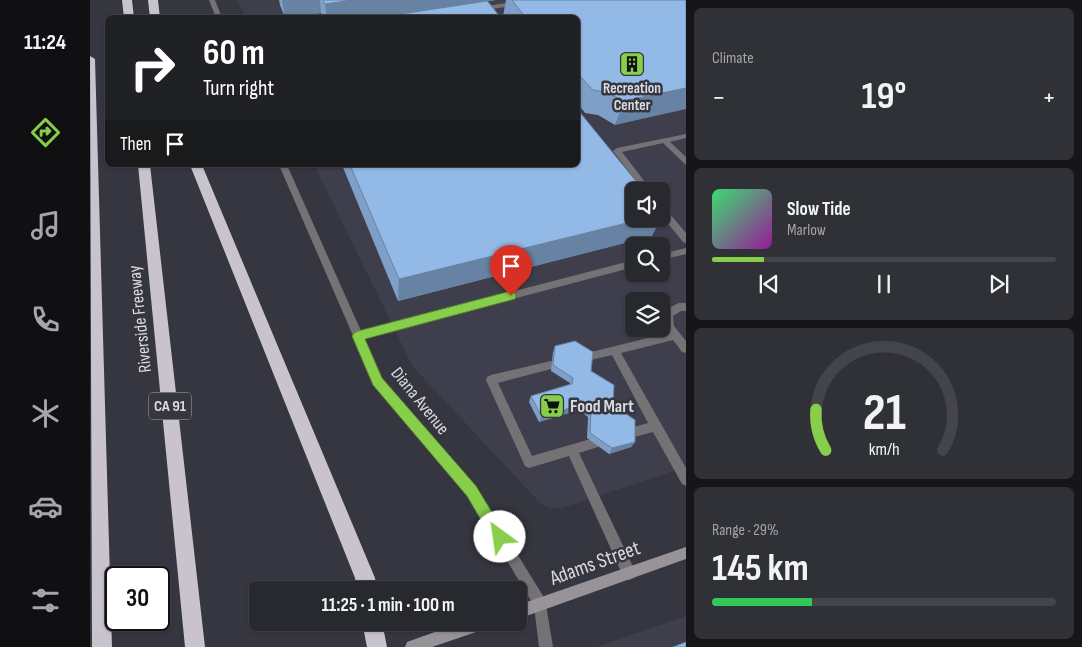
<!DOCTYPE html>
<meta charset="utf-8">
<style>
:root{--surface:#28282f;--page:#303037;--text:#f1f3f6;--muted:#a5a6aa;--line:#44444b;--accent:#87cf4a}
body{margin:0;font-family:"Sofia Sans Condensed",sans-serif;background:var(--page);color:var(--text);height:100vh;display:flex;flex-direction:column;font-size:19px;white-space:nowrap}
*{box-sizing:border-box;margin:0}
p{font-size:16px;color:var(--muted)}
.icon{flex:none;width:28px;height:28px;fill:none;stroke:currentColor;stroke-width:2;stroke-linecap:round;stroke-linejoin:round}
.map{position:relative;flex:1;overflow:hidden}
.side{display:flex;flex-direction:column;gap:8px;padding:8px;background:#16161a;width:396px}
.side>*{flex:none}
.banner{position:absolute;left:15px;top:15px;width:475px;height:152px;border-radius:8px;box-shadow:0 1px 4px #0004,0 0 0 1px var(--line);background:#202124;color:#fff;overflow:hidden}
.buttons{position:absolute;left:535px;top:182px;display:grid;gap:10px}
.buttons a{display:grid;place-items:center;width:45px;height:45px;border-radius:8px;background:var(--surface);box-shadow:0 1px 4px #0004,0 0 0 1px var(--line);font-size:25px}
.speed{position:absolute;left:15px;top:566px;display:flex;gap:10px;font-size:25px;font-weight:700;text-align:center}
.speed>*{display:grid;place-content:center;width:65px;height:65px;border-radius:50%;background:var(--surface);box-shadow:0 1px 4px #0004,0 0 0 1px var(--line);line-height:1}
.speed .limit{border:2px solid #111;border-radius:8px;background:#fff;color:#111}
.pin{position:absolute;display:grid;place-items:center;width:42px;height:42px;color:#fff;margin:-51px -21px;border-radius:50% 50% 50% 0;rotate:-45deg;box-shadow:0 0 5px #0007}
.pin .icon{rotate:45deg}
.me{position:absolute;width:55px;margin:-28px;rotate:329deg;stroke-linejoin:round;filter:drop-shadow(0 0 4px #0008)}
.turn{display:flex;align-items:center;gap:18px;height:105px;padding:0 15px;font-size:22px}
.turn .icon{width:65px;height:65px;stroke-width:2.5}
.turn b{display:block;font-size:35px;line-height:42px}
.then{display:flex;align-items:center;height:48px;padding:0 15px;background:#0003;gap:10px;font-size:19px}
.big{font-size:38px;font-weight:700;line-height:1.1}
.side .tile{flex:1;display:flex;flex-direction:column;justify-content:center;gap:8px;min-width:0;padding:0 18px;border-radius:8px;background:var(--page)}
.side .dial{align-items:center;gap:0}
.dial svg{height:130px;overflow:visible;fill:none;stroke:var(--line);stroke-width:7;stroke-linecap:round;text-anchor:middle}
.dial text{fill:var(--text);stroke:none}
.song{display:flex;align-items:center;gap:15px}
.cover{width:60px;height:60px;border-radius:8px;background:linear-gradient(135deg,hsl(140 70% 55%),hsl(300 70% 35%))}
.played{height:5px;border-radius:2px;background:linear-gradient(90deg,var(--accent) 15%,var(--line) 15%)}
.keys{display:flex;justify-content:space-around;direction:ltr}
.heat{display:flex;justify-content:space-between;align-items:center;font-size:28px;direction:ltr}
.charge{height:8px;border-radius:4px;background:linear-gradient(90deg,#34c759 29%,var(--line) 0)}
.trip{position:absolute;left:159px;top:581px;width:278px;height:50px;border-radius:8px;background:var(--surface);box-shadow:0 1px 4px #0004,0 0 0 1px var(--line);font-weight:700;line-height:50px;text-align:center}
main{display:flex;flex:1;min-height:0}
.menu{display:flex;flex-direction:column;width:90px;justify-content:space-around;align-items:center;background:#101013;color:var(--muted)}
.menu .icon{width:35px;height:35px}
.menu .on{color:var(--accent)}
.menu b{font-size:22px;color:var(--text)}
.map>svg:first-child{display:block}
</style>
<main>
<nav class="menu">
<b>11:24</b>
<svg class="icon on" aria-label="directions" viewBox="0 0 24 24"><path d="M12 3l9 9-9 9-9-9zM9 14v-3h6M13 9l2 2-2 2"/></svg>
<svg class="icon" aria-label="music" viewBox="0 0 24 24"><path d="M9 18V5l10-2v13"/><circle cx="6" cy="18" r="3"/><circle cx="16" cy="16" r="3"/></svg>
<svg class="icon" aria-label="phone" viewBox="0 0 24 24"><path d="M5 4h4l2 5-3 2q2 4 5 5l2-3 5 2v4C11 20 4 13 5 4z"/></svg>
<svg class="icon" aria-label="climate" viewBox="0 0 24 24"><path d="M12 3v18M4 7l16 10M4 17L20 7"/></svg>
<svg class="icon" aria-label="car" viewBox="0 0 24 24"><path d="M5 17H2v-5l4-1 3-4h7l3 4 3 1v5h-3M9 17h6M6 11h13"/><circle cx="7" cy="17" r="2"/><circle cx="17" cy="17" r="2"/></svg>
<svg class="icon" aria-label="filters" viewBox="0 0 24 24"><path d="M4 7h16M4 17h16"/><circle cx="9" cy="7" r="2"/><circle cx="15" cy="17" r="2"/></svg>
</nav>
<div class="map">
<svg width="596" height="647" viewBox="0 0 596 647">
<rect width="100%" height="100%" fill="#35363f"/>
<path fill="#3e3e4d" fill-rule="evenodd" d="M147 0H596V467L472 508H459L451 504 323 367 224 165H488V18L155 17ZM544 191H571V219H544ZM544 246H571V274H544ZM544 301H571V329H544Z
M596 616V647H506Z"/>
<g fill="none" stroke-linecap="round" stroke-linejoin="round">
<path fill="#757276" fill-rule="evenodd" d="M436 0H451L448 2 389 11 386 9 389 7Z
M596 134V138L580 142 596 157V165L573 143 532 152 562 191H554L523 151 527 148Z
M571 206 574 207 596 233V243L593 242 571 215Z
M596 248V254L571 260V254Z
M544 260V267L268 340 264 339 263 336 264 333 268 332Z
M589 303H596V311H591L583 316 584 326 596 341V353L592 352 583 340 531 353 596 468V486L592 484 563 432 541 438 537 437 535 433 537 429 558 423 522 355 497 361 493 360 492 357 493 354 497 353 578 333C567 318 574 309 589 303Z
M461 361 465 362 466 365 465 368 408 383 442 456 504 438 508 439 510 443 508 447 489 453 546 573 544 578 539 580 534 578 479 456 439 468 435 466 396 380 397 377 401 375Z"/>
<path fill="#757276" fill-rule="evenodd" d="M119 0H125L132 18H126Z
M189 165H197L292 378 386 487 455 599 463 647H449L444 606 378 495 284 384Z"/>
<path fill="#979399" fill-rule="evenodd" d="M596 547V559L428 619V605Z
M373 622H402L400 627 395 629 342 647H315L317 642Z"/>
<path fill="#c9c3cd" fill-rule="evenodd" d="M32 0H42L44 18H34Z
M58 0H68L70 18H60Z
M0 56 5 59 22 647H2Z
M48 165H60L115 647H95Z
M100 165H112L285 578 287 590H267L265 578Z
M272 622H292L297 647H277Z"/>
</g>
<path fill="#7e9fc7" d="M189 0H406L398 1 411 18H233L231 13 202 18H195L190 5Z
M416 0H596L525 125 508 115 495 113 488 104V18H415L413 16Z
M252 165H488L562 236 308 301Z
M465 346 501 371 523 405 545 442 541 447 519 454 497 438 498 417 489 410 449 422 439 402 441 396 480 384V383L461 371 463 352Z"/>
<path fill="#6782a2" d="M192 0H230L231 13 202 18H195Z
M262 0H406L294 18H237L235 4Z
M596 88V109L525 125 534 101Z
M553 219H571L562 236 308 301 309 279Z
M492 404 489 410 449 422 452 417Z
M545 442 541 447 519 454 522 448Z"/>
<path fill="#93b9e7" stroke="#6782a2" d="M233 0H262L235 4Z
M422 0H596V88L534 101 515 92 503 90 488 74V18H436Z
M397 1 411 18H284Z
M488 110 554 191H544V219H553L309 279 260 165H488Z
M485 341 503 352 501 371 524 385 523 405 545 420V442L522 448 500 433 501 411 492 404 452 417 441 396 482 384 483 378 463 365 465 346Z
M596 642V647H583Z"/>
<path fill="#87cf4a" stroke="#588730" d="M421 291 425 293 426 296 425 299 275 339 292 378 386 486 417 537 415 542 410 544 404 542 377 496 283 385 262 336 264 333 268 331Z"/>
<defs>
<symbol id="building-square" viewBox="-11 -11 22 22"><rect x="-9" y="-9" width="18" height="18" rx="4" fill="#87cf4a" stroke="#35363f"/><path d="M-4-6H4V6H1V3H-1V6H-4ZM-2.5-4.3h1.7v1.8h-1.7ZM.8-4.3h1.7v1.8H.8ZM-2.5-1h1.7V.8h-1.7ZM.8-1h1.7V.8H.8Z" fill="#111"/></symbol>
<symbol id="supermarket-square" viewBox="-11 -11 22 22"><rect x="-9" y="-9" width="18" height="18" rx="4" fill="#87cf4a" stroke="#35363f"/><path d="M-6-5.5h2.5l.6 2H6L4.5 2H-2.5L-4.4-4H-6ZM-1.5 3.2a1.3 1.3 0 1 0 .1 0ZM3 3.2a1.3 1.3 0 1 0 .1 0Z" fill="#111"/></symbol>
</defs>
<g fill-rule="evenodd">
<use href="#building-square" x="528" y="50" width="28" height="28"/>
<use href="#supermarket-square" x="448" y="392" width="28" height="28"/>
</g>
<g text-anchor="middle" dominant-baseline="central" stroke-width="5" stroke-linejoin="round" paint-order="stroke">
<g font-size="15" font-weight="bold" fill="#dadae0" stroke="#35363f">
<text x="542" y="88">Recreation<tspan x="542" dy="17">Center</tspan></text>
</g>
<rect fill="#35363f" stroke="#a8a9b0" stroke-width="1" x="59" y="392.5" width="42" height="27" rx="4"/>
<g font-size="16" font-weight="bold" fill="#dadae0">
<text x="80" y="406">CA 91</text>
</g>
<g font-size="18" fill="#dadae0" stroke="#35363f">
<text transform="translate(50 319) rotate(-96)">Riverside Freeway</text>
<text transform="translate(330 401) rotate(51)">Diana Avenue</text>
</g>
<g font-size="18" font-weight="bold" fill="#dadae0" stroke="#35363f" text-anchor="start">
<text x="480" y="406">Food Mart</text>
</g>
<g font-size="21" fill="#dadae0" stroke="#35363f">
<text transform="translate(505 563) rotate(-20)">Adams Street</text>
</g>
</g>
</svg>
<div class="buttons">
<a><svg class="icon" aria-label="sound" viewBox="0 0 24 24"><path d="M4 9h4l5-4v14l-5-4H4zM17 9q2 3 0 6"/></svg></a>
<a><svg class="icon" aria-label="search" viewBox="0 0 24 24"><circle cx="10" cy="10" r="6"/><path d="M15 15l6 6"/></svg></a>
<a><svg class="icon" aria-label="layers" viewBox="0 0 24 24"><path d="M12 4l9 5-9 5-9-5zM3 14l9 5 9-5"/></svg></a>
</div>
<div class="speed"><div class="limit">30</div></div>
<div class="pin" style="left:421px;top:296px;background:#d93025"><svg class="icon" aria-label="arrive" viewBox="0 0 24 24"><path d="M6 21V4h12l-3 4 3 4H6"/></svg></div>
<svg class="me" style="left:410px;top:537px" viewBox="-20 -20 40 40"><circle r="19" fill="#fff"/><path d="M0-13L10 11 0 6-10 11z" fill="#87cf4a"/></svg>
<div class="trip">11:25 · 1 min · 100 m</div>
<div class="banner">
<div class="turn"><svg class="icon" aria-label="right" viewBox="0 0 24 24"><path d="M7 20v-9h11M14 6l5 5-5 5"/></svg><div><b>60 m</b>Turn right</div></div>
<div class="then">Then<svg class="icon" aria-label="arrive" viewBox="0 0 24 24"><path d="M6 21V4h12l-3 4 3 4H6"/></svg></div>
</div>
</div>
<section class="side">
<div class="tile"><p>Climate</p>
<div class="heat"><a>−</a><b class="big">19°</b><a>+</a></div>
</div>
<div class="tile">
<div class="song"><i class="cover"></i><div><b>Slow Tide</b><p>Marlow</p></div></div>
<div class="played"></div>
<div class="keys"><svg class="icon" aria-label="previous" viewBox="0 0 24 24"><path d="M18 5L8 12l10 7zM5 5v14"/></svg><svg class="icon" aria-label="pause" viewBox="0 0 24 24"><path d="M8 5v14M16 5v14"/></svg><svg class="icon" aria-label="next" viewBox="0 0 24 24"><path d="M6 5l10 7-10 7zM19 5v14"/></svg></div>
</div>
<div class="tile dial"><svg viewBox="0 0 100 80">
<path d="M14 69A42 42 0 1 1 86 69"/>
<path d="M14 69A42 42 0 0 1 8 44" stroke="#87cf4a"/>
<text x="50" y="56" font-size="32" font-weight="700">21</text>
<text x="50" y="72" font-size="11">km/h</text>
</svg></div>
<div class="tile"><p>Range · 29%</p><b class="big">145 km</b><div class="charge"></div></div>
</section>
</main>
